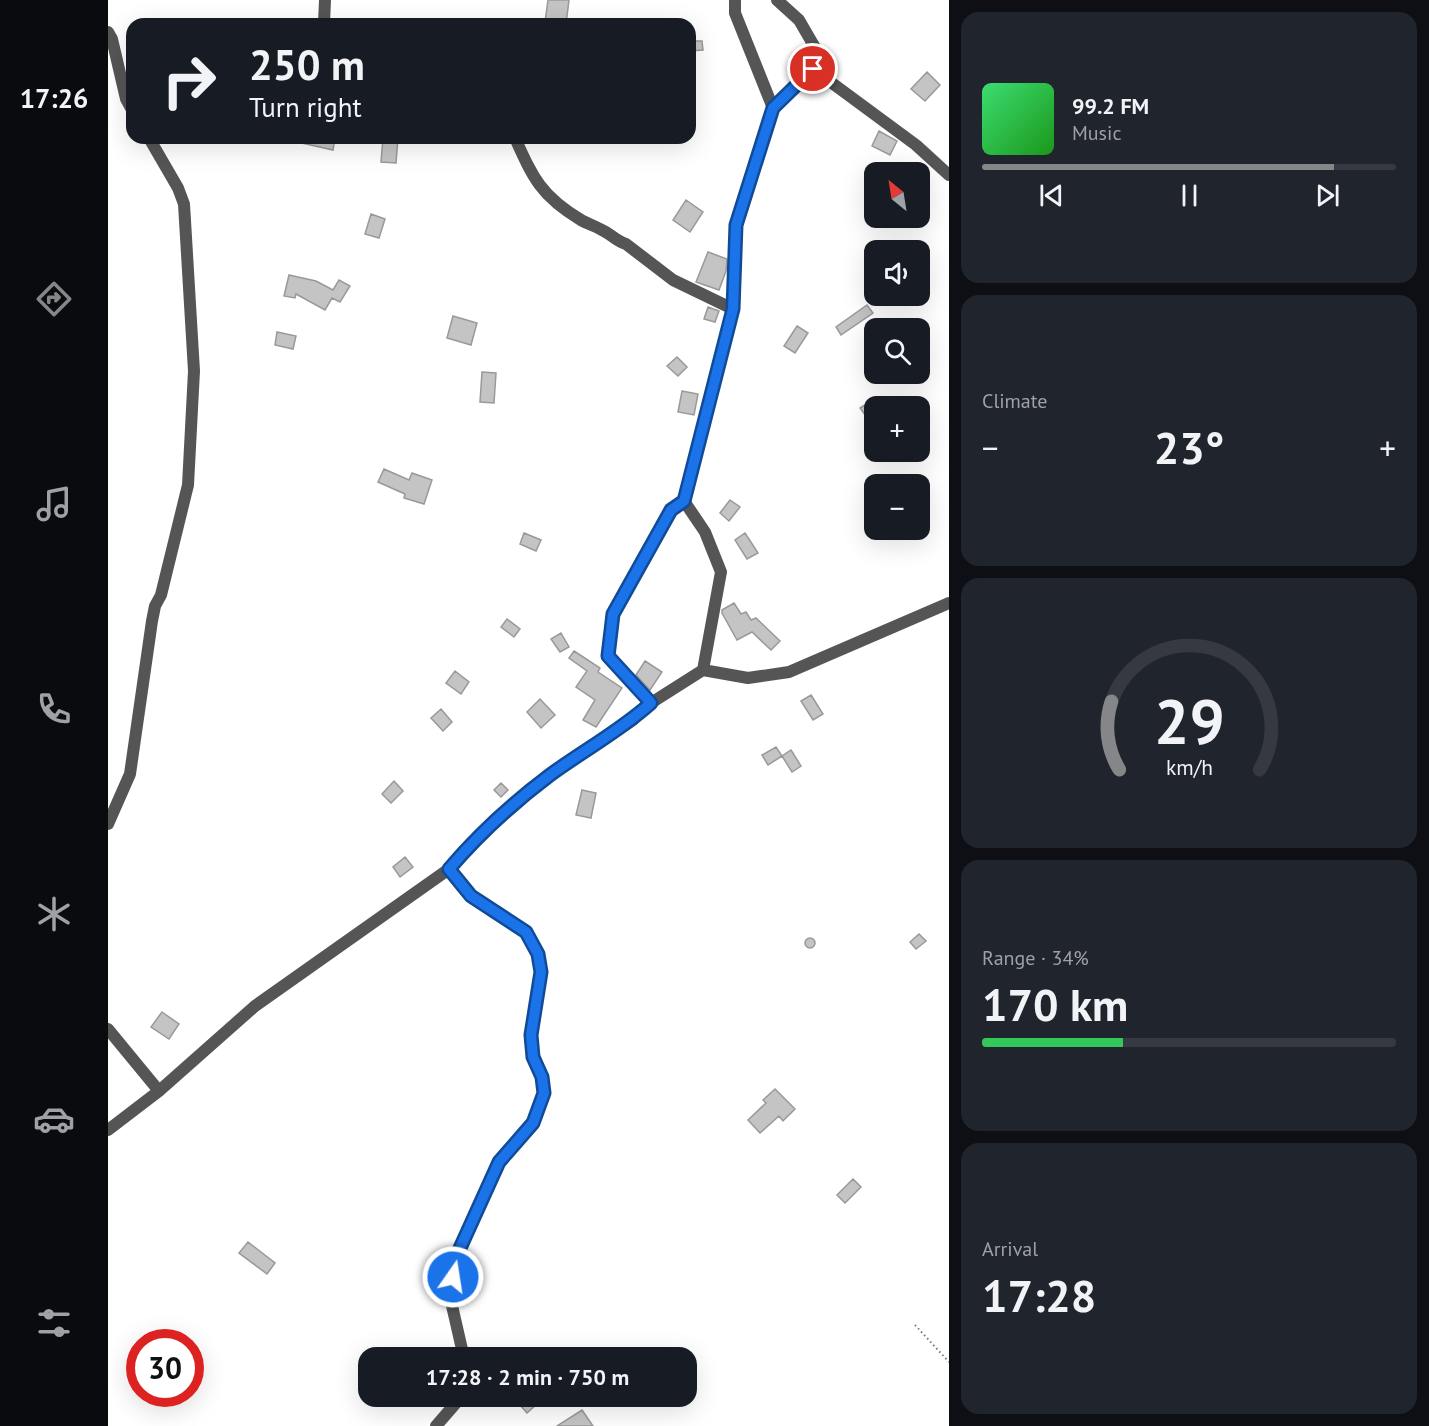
<!DOCTYPE html>
<meta charset="utf-8">
<style>
:root{--surface:#171b24;--page:#20242c;--text:#f1f3f6;--muted:#9ea1a6;--line:#363941;--accent:#858687}
body{margin:0;font-family:"PT Sans",sans-serif;background:var(--page);color:var(--text);height:100vh;display:flex;flex-direction:column;font-size:22px;white-space:nowrap}
*{box-sizing:border-box;margin:0}
p{font-size:20px;color:var(--muted)}
.icon{flex:none;width:33px;height:33px;fill:none;stroke:currentColor;stroke-width:2;stroke-linecap:round;stroke-linejoin:round}
.map{position:relative;flex:1;overflow:hidden}
.details{display:flex;flex-direction:column;gap:12px;padding:12px;background:#0d0f14;width:480px}
.details>*{flex:none}
.hud{position:absolute;left:18px;top:18px;width:570px;height:126px;border-radius:18px;box-shadow:0 6px 24px #0002;background:#171b24;color:var(--text);overflow:hidden}
.needle{width:39px;rotate:330deg}
.controls{position:absolute;left:756px;top:162px;display:grid;gap:12px}
.controls a{display:grid;place-items:center;width:66px;height:66px;border-radius:12px;background:var(--surface);box-shadow:0 6px 24px #0002;font-size:30px}
.speed{position:absolute;left:18px;top:1329px;display:flex;gap:12px;font-size:30px;font-weight:700;text-align:center}
.speed>*{display:grid;place-content:center;width:78px;height:78px;border-radius:50%;background:var(--surface);box-shadow:0 6px 24px #0002;line-height:1}
.speed .limit{border:9px solid #d22;background:#fff;color:#111}
.pin{position:absolute;display:grid;place-items:center;width:51px;height:51px;color:#fff;margin:-26px;border:3px solid #fff;border-radius:50%;box-shadow:0 2px 6px #0007}
.me{position:absolute;width:66px;margin:-33px;rotate:13deg;stroke-linejoin:round;filter:drop-shadow(0 0 4px #0008)}
.turn{display:flex;align-items:center;gap:21px;height:126px;padding:0 24px;font-size:27px}
.turn .icon{width:78px;height:78px;stroke-width:2.5}
.turn b{display:block;font-size:42px;line-height:51px}
.big{font-size:45px;font-weight:700;line-height:1.1}
.details .widget{flex:1;display:flex;flex-direction:column;justify-content:center;gap:9px;min-width:0;padding:0 21px;border-radius:18px;background:var(--page)}
.details .dial{align-items:center;gap:0}
.dial svg{height:156px;overflow:visible;fill:none;stroke:var(--line);stroke-width:7;stroke-linecap:round;text-anchor:middle}
.dial text{fill:var(--text);stroke:none}
.song{display:flex;align-items:center;gap:18px}
.cover{width:72px;height:72px;border-radius:9px;background:linear-gradient(135deg,hsl(140 70% 55%),hsl(120 70% 35%))}
.played{height:6px;border-radius:3px;background:linear-gradient(90deg,var(--accent) 85%,var(--line) 85%)}
.keys{display:flex;justify-content:space-around;direction:ltr}
.heat{display:flex;justify-content:space-between;align-items:center;font-size:33px;direction:ltr}
.charge{height:9px;border-radius:4px;background:linear-gradient(90deg,#34c759 34%,var(--line) 0)}
.trip{position:absolute;left:250px;top:1347px;width:339px;height:60px;border-radius:18px;background:var(--surface);box-shadow:0 6px 24px #0002;font-weight:700;line-height:60px;text-align:center}
main{display:flex;flex:1;min-height:0}
.tab-bar{display:flex;flex-direction:column;width:108px;justify-content:space-around;align-items:center;background:#090b0e;color:var(--muted)}
.tab-bar .icon{width:42px;height:42px}
.tab-bar .active{color:var(--accent)}
.tab-bar b{font-size:27px;color:var(--text)}
.map>svg:first-child{display:block}
</style>
<main>
<nav class="tab-bar">
<b>17:26</b>
<svg class="icon active" aria-label="directions" viewBox="0 0 24 24"><path d="M12 3l9 9-9 9-9-9zM9 14v-3h6M13 9l2 2-2 2"/></svg>
<svg class="icon" aria-label="music" viewBox="0 0 24 24"><path d="M9 18V5l10-2v13"/><circle cx="6" cy="18" r="3"/><circle cx="16" cy="16" r="3"/></svg>
<svg class="icon" aria-label="phone" viewBox="0 0 24 24"><path d="M5 4h4l2 5-3 2q2 4 5 5l2-3 5 2v4C11 20 4 13 5 4z"/></svg>
<svg class="icon" aria-label="climate" viewBox="0 0 24 24"><path d="M12 3v18M4 7l16 10M4 17L20 7"/></svg>
<svg class="icon" aria-label="car" viewBox="0 0 24 24"><path d="M5 17H2v-5l4-1 3-4h7l3 4 3 1v5h-3M9 17h6M6 11h13"/><circle cx="7" cy="17" r="2"/><circle cx="17" cy="17" r="2"/></svg>
<svg class="icon" aria-label="filters" viewBox="0 0 24 24"><path d="M4 7h16M4 17h16"/><circle cx="9" cy="7" r="2"/><circle cx="15" cy="17" r="2"/></svg>
</nav>
<div class="map">
<svg width="841" height="1426" viewBox="0 0 841 1426">
<rect width="100%" height="100%" fill="#fff"/>
<path fill="#c4c4c4" stroke="#999" stroke-width="1.5" d="M440 0H461L458 24 437 22Z
M583 41H594L595 50 583 51Z
M819 72 832 85 817 101 803 89Z
M771 131 789 141 782 155 764 146Z
M190 138H227L225 150 189 142Z
M275 138H290L288 163 273 162Z
M578 200 595 212 582 232 565 220Z
M263 214 277 219 271 238 257 234Z
M600 252 619 259 618 271 611 290 588 282Z
M181 275 208 281 225 290 231 280 242 286 232 302 224 298 217 310 188 294 187 298 176 296Z
M759 305 765 313 733 335 728 327Z
M600 307 611 311 607 322 596 319Z
M345 316 369 323 363 345 339 338Z
M689 326 700 333 687 353 676 346Z
M169 332 188 336 185 349 167 345Z
M569 357 579 367 570 376 559 366Z
M374 372 388 373 386 403 372 402Z
M574 391 590 394 586 415 570 412Z
M766 399V414L760 419 752 408Z
M276 469 301 480 304 473 324 480 316 504 296 498 297 494 270 482Z
M622 500 632 507 621 521 612 513Z
M416 533 433 540 428 551 412 544Z
M637 533 650 553 639 559 627 540Z
M626 603 633 614 638 612 643 620 648 618 672 641 663 650 644 632 629 640 614 613V610Z
M399 619 412 629 406 637 393 627Z
M453 633 461 647 452 652 443 639Z
M466 651 492 668 490 672 514 688 488 727 475 720 487 700 468 687 479 671 461 658Z
M537 661 554 672 542 690 528 675Z
M347 671 361 682 353 694 338 683Z
M703 695 715 714 705 720 693 701Z
M432 699 447 715 433 728 419 712Z
M333 709 344 722 335 731 323 718Z
M668 747 674 756 660 765 654 755Z
M683 750 693 766 684 772 674 756Z
M286 781 295 791 283 803 274 794Z
M393 783 400 790 393 797 386 790Z
M474 790 488 793 483 818 468 815Z
M297 857 305 867 292 877 285 867Z
M811 934 818 941 808 949 802 942Z
M697 943a5 5 0 1 1 10 0a5 5 0 1 1-10 0Z
M54 1012 71 1024 61 1039 43 1027Z
M667 1089 687 1109 675 1121 671 1116 652 1133 640 1120 658 1103 655 1100Z
M745 1179 753 1187 737 1203 729 1195Z
M140 1242 167 1263 159 1274 131 1253Z
M404 1396H438L419 1413Z
M474 1410 485 1426H449Z"/>
<g fill="none" stroke-linecap="round" stroke-linejoin="round">
<path stroke="#777" stroke-width="2" stroke-dasharray="1.5 3" stroke-linecap="butt" d="M807 1325 841 1362"/>
<path stroke="#555" stroke-width="12" d="M669 0 691 20 709 51 718 78
M216 24 217 0
M0 32 4 39 18 99 24 110
M665 108 705 69 808 145 841 175
M407 138C425 178 433 196 473 220 480 224 487 226 494 230 503 234 508 241 518 244L565 280 625 309
M576 501 597 532 613 572 595 670
M543 703 500 656 505 613 563 510 576 501 625 309 628 225 665 108 627 13V0
M0 824 22 774 44 621 47 606 53 595 80 485 86 371 76 204 70 188 41 138
M341 869 363 896 418 932 431 954 433 972 423 1035 425 1057 434 1076 436 1093 425 1123 391 1162 348 1257 342 1297 356 1358
M0 1029 51 1091
M0 1130 51 1091 147 1006 341 869 364 842 442 775 525 720 543 703 595 670 640 678 681 672 841 603
M328 1426 354 1396"/>
</g>
<g fill="none" stroke-linecap="round" stroke-linejoin="round">
<defs>
<path id="route" d="M345 1277 348 1257 391 1162 425 1123 436 1093 434 1077 425 1057 423 1035 433 972 430 954 418 932 363 896 341 869C370 835 406 802 442 775 476 750 512 731 543 703L500 656 505 614 563 510 576 501 625 309 628 225 665 108 705 69"/>
</defs>
<use href="#route" stroke="#114b97" stroke-width="15"/>
<use href="#route" stroke="#1a73e8" stroke-width="10"/>
</g>
</svg>
<div class="controls">
<a><svg class="needle" viewBox="-14 -14 28 28"><path d="M0-13l5 13h-10z" fill="#e53935"/><path d="M0 13l5-13h-10z" fill="#9ea1a6"/></svg></a>
<a><svg class="icon" aria-label="sound" viewBox="0 0 24 24"><path d="M4 9h4l5-4v14l-5-4H4zM17 9q2 3 0 6"/></svg></a>
<a><svg class="icon" aria-label="search" viewBox="0 0 24 24"><circle cx="10" cy="10" r="6"/><path d="M15 15l6 6"/></svg></a>
<a>+</a>
<a>−</a>
</div>
<div class="speed"><div class="limit">30</div></div>
<div class="pin" style="left:705px;top:69px;background:#d93025"><svg class="icon" aria-label="arrive" viewBox="0 0 24 24"><path d="M6 21V4h12l-3 4 3 4H6"/></svg></div>
<svg class="me" style="left:345px;top:1277px" viewBox="-20 -20 40 40"><circle r="17" fill="#1a73e8" stroke="#fff" stroke-width="3"/><path d="M0-11L8 9 0 5-8 9z" fill="#fff"/></svg>
<div class="trip">17:28 · 2 min · 750 m</div>
<div class="hud">
<div class="turn"><svg class="icon" aria-label="right" viewBox="0 0 24 24"><path d="M7 20v-9h11M14 6l5 5-5 5"/></svg><div><b>250 m</b>Turn right</div></div>
</div>
</div>
<section class="details">
<div class="widget">
<div class="song"><i class="cover"></i><div><b>99.2 FM</b><p>Music</p></div></div>
<div class="played"></div>
<div class="keys"><svg class="icon" aria-label="previous" viewBox="0 0 24 24"><path d="M18 5L8 12l10 7zM5 5v14"/></svg><svg class="icon" aria-label="pause" viewBox="0 0 24 24"><path d="M8 5v14M16 5v14"/></svg><svg class="icon" aria-label="next" viewBox="0 0 24 24"><path d="M6 5l10 7-10 7zM19 5v14"/></svg></div>
</div>
<div class="widget"><p>Climate</p>
<div class="heat"><a>−</a><b class="big">23°</b><a>+</a></div>
</div>
<div class="widget dial"><svg viewBox="0 0 100 80">
<path d="M14 69A42 42 0 1 1 86 69"/>
<path d="M14 69A42 42 0 0 1 10 34" stroke="#858687"/>
<text x="50" y="56" font-size="32" font-weight="700">29</text>
<text x="50" y="72" font-size="11">km/h</text>
</svg></div>
<div class="widget"><p>Range · 34%</p><b class="big">170 km</b><div class="charge"></div></div>
<div class="widget"><p>Arrival</p><b class="big">17:28</b></div>
</section>
</main>
